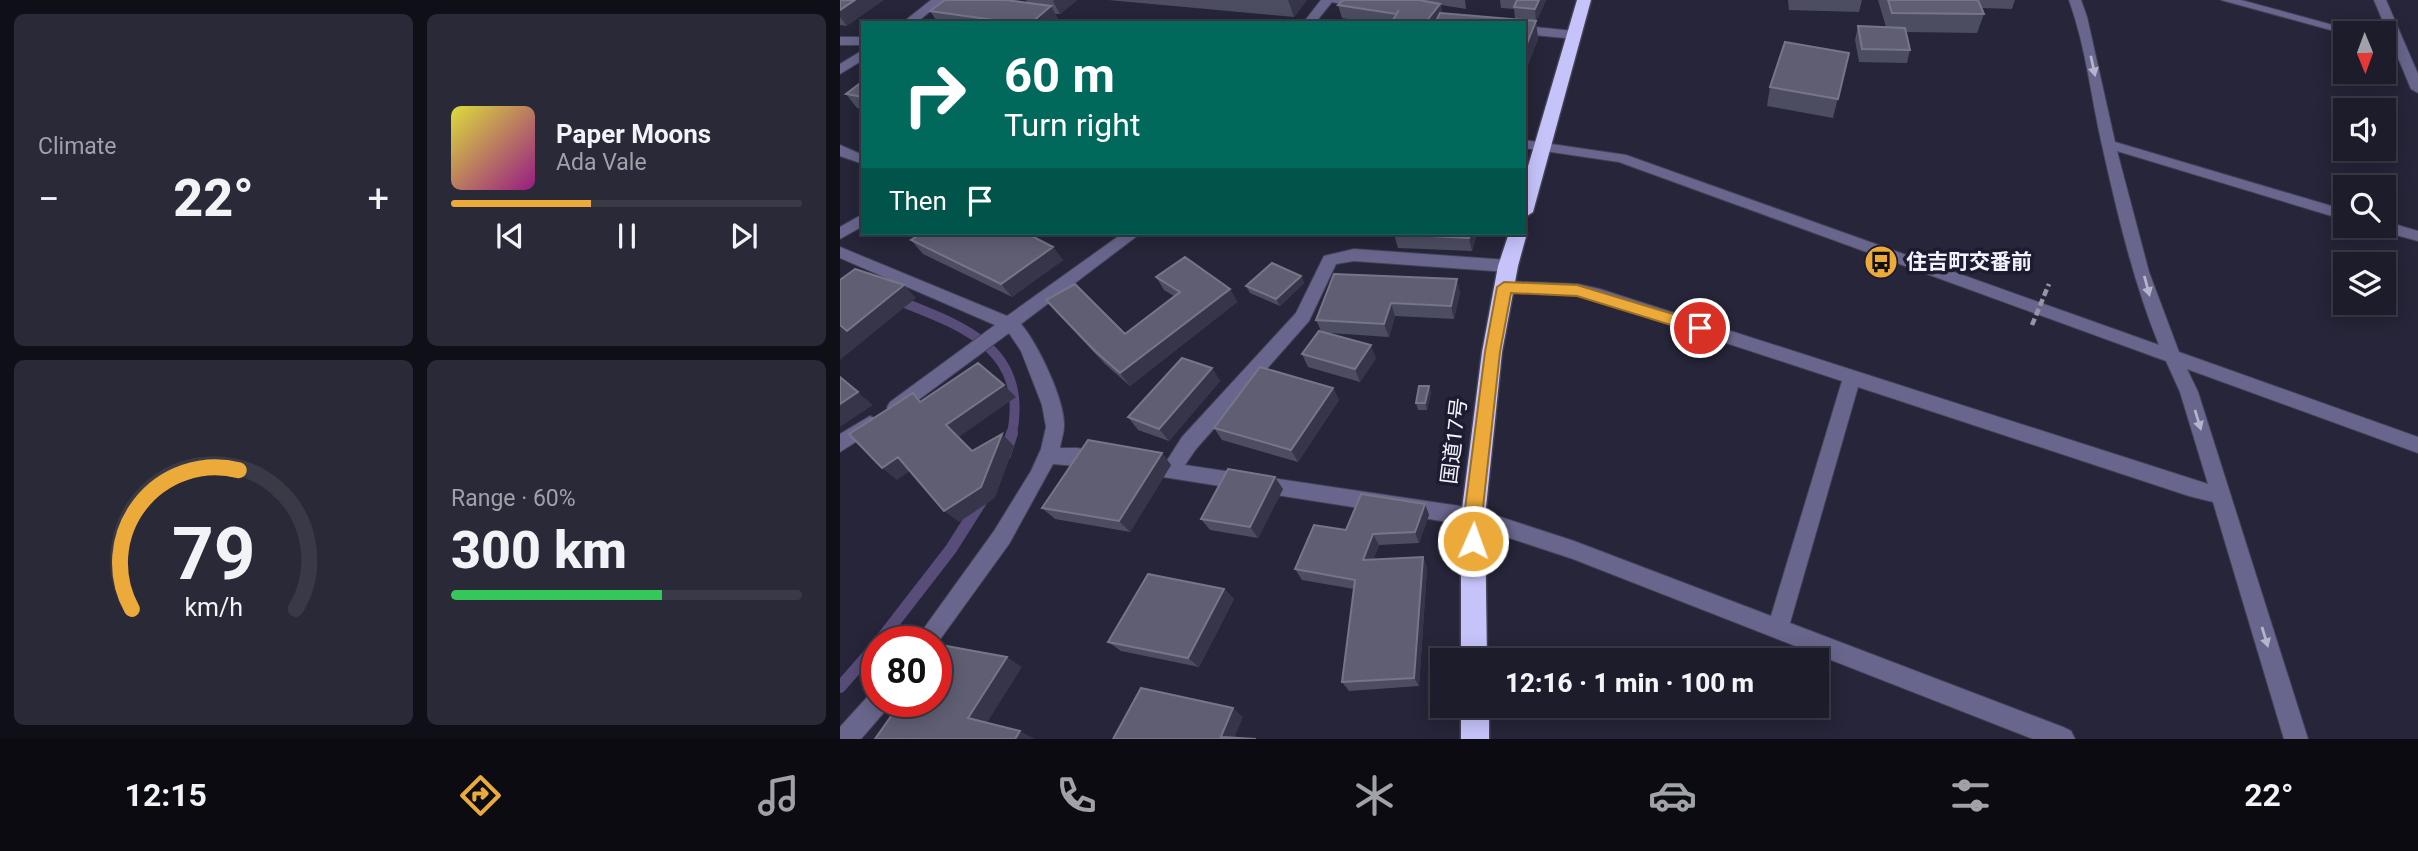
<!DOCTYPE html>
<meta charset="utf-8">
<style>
:root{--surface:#1c1c2b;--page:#292937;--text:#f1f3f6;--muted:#a0a1a9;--line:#3a3a47;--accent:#ebaa39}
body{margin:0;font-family:Roboto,"Noto Sans JP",sans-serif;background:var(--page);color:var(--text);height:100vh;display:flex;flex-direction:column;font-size:26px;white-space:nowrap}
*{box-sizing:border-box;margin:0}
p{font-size:23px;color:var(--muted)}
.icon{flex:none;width:38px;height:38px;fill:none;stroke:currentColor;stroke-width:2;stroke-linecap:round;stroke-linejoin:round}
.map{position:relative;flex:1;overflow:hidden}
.panel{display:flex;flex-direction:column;gap:14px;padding:14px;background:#0f0f18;width:840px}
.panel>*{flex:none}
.guide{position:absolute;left:21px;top:21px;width:665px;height:214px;border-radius:0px;box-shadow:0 4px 18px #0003,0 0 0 2px var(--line);background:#00695c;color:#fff;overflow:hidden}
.needle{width:46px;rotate:179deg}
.controls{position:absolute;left:1493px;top:21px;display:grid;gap:14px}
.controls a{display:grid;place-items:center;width:63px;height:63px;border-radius:0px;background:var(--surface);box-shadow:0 4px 18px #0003,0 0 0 2px var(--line);font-size:35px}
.speed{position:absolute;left:21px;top:626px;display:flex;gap:14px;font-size:35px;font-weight:700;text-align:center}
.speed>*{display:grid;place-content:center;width:91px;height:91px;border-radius:50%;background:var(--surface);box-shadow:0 4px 18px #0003,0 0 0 2px var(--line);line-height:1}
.speed .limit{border:10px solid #d22;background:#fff;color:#111}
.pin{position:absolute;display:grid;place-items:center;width:60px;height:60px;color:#fff;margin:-30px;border:4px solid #fff;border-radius:50%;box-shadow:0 2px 7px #0007}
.me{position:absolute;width:77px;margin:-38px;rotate:2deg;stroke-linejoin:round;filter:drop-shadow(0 0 5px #0008)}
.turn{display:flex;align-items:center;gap:24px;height:147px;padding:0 28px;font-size:32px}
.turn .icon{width:91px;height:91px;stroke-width:2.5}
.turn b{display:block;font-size:49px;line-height:60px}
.then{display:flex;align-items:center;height:66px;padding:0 28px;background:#0003;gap:14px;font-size:26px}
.big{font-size:52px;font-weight:800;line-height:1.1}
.panel .widget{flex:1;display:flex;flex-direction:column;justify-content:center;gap:10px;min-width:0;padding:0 24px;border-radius:10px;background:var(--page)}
.panel .dial{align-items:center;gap:0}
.dial svg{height:182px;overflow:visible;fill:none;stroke:var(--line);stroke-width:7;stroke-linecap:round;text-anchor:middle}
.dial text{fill:var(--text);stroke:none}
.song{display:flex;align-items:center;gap:21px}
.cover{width:84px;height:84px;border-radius:10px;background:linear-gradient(135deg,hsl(60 70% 55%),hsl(310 70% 35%))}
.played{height:7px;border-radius:4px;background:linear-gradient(90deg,var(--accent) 40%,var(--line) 40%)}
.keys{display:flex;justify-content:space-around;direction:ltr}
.heat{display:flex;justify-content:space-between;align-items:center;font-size:38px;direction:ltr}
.charge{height:10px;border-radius:5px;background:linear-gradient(90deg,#34c759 60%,var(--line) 0)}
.panel .tiles{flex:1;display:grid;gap:14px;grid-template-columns:repeat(2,1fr)}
.trip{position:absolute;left:590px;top:648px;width:399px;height:70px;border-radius:0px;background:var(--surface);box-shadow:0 4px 18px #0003,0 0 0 2px var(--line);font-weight:800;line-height:70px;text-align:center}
.menu{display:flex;height:112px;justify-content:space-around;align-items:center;background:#0b0b11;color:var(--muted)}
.menu .icon{width:49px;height:49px}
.menu .selected{color:var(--accent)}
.menu b{font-size:32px;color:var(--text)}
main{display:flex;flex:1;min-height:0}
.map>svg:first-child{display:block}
</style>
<main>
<section class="panel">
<div class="tiles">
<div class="widget"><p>Climate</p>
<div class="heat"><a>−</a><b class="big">22°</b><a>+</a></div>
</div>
<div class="widget">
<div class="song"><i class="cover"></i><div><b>Paper Moons</b><p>Ada Vale</p></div></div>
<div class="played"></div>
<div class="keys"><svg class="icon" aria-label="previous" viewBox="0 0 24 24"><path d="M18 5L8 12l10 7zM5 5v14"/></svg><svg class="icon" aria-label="pause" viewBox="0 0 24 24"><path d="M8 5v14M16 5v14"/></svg><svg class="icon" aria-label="next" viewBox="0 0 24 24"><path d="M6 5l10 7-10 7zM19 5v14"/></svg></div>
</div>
<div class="widget dial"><svg viewBox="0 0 100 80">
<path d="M14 69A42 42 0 1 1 86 69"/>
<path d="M14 69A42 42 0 0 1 61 8" stroke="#ebaa39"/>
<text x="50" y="56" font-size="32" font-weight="700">79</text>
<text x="50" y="72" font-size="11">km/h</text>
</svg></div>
<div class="widget"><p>Range · 60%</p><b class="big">300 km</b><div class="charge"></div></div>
</div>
</section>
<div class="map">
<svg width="1578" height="739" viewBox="0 0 1578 739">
<rect width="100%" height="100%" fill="#262539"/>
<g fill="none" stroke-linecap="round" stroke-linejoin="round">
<path stroke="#584c79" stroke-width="10" d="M57 300C123 326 189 348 172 434"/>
<path stroke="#584c79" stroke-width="12" d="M165 455 172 433
M39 642 111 549 142 500
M0 687 37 645"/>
<defs>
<path id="minor" d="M91 0H104L76 23H62Z
M481 0H516L531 5 525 9 492 2 475 23H463Z
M1229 0H1241L1247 17 1275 142 1505 210V220L1277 151 1309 272 1339 352 1578 437V453L1347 369 1358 392 1468 739H1444L1373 502 1349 496 1018 387 950 623 1223 727 1231 731 1235 739H1193L733 559 633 526 298 473 295 467 298 461 305 459 326 462 342 437 456 313 484 256 514 249 668 260 676 266 668 272 514 261 496 264 469 321 356 449 345 465 633 508 734 541 931 616 1002 381 758 301 738 296 658 291 656 287 664 281 738 284 760 289 1368 484 1340 392 1326 361 779 162 684 148V140L786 155 1319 345C1293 281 1277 212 1262 145 1251 97 1246 47 1229 0Z
M1381 0H1401L1522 33 1505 34Z
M1534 0H1546L1578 74V93L1571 89Z
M684 26 735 31 741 35 735 39 684 34Z
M0 37H23V45H0Z
M23 50V60L0 74V64Z
M0 145 23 155V164L0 156Z
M23 214V226L0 239V227Z
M1544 221 1578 231V241L1538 230 1536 226H1544Z
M283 233H301L181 324C198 344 225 400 224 426 224 433 221 441 220 448H237L267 454 269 460 267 466 260 468 213 464 169 544 96 645V642H74L154 531 191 471 201 449 206 427 202 405 181 351 169 333 62 412 56 414 50 412 47 407 50 402 155 325 0 258V247L167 316Z
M30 416 36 419 39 424 36 429 0 452V434Z
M37 691V702H49L46 710 21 739H0V727L30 694Z"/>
<path id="highway" d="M737 0H751L693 212 684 218V180Z
M684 228 687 233 678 266 662 352 645 517 647 660H621V517L642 352 658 266 669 233H684Z
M621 705H649V739H621Z"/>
</defs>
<use href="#minor" stroke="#434255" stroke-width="2"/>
<use href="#highway" stroke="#434255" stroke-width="3"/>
<use href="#minor" fill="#68668c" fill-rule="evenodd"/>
<use href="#highway" fill="#c5c3fa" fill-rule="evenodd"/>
<path stroke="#9695a4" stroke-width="4.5" stroke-dasharray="7 3.5" stroke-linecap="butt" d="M1192 325 1209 284"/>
</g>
<path fill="#4d4d62" d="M0 0 7 26 0 25Z
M186 0H237L220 14H215L218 19 214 23H98L90 11 187 3Z
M268 0H467L454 17Z
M503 0H625L626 9 601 5 602 13 675 19 674 9 661 8 660 0H706L696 22 698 39 684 75V23H531L502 18 498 5Z
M948 0H1022L1019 12 949 10Z
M1038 0H1175L1172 9 1142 8 1144 14 1137 33 1066 32 1070 50 1067 63 1019 62 1015 40 1018 26 1046 27Z
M1009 53 993 118 927 106 930 87Z
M23 81V109L17 108 6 94Z
M637 233 632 251 558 248 554 234Z
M71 240 213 247 223 260 172 297 83 254Z
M494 274 620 292 614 319 555 316 549 337 489 333 536 358 520 382 468 367 462 354 481 331 476 320Z
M461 276 464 283 440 306 410 293 406 286Z
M316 277 390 289 397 302 290 386 265 364 217 313 206 300 285 334 334 296 324 290Z
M372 368 380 381 329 441 298 430 288 417Z
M589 386 591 392 587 410H578L576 403Z
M493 388 499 400 458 462 382 440 374 428Z
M322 453 331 465 290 532 215 519 202 508Z
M443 489 418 538 370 530 361 519Z
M585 504 589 515 579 543 539 545 533 560 583 557 587 568 579 686 509 691 502 682 514 589 462 580 455 569 506 530Z
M384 589 394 599 359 667 281 651 268 642Z"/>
<path fill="#36354a" d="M15 0H44L7 26 0 17V10Z
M214 0H237L220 14 213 1Z
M448 0H467L454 17Z
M699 0H706L696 22 698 39 684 75V51L696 21 695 9Z
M600 4 603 17 598 23H585Z
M211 6 218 19 214 23H191Z
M631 233H637L632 251 629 238Z
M213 247 223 260 172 297 161 284Z
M461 276 464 283 440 306 436 299Z
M617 279 620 292 614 319 611 306Z
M64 285 76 298 0 360V326Z
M390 289 397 302 290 386 280 373Z
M551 303 555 316 549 337 544 324Z
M531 345 536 358 520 382 515 369Z
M372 368 380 381 329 441 319 429Z
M0 377 33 405 0 427Z
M164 385 176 397 119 437 145 463 106 425Z
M589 386 591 392 587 410 585 403Z
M493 388 499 400 458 462 451 450Z
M162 434 174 446 155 498 119 522 104 511Z
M322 453 331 465 290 532 279 521Z
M58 457 73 469 57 480 42 468Z
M435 477 443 489 418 538 410 527Z
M585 504 589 515 579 543 575 532Z
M533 534 539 545 529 571 523 560Z
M583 557 587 568 579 686 574 678Z
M384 589 394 599 359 667 348 658Z
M167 657 182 667 145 726 128 718Z
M393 708 403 717 394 739H380Z
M180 731 195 739H175Z"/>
<path fill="#5f5e73" stroke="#767688" stroke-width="2" d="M0 0H15L0 10Z
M105 0H166L211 6 191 23H176L90 11Z
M503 0H579L600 4 585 23H571L553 20 559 10 556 14 498 5Z
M677 0H699L695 9 674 7Z
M1048 0H1138L1144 14 1052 13Z
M600 13 696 21 684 51V23H595Z
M1018 26 1065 28 1070 50 1022 49Z
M945 42 1009 53 998 99 930 87Z
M23 81V97L6 94Z
M82 233H186L213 247 161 284 71 240Z
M555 233H631L629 238 554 234Z
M345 257 390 289 280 373 255 351 206 300 235 284 285 334 340 292 316 277Z
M432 263 461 276 436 299 406 286Z
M15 269 64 285 7 331 0 325V280Z
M494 274 617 279 611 306 551 303 544 324 476 320Z
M479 331 531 345 515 369 462 354Z
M342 358 372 368 319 429 288 417Z
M138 363 164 385 106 425 132 451 162 434 141 487 104 511 58 457 42 468 9 434 73 393 80 402Z
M420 367 493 388 451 450 374 428Z
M0 377 18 392 0 404Z
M579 386H589L585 403H576Z
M248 440 322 453 279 521 202 508Z
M388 469 435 477 410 527 361 519Z
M521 494 585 504 575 532 533 534 523 560 583 557 574 678 502 682 515 580 455 569 474 525 506 530Z
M308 574 384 589 348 658 268 642Z
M101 645 167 657 128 718 180 731 175 739H35L61 702H96V651Z
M301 688 393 708 380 739H273Z
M382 737 416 739H381Z"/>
<defs><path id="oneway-solid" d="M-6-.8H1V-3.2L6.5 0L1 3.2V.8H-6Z" transform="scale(1.75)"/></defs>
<g fill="#b4b4cb">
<use href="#oneway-solid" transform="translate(1253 66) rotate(78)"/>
<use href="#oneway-solid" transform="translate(1307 286) rotate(75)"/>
<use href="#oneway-solid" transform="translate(1358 420) rotate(73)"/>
<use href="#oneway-solid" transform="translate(1425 637) rotate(73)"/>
</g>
<path fill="#ebaa39" stroke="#996e25" stroke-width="2" d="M664 282 737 285 866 324 868 328 860 334 737 296 671 293 660 352 642 517 643 541 640 547 633 549 627 547 624 541V517L645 352 657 287Z"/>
<defs>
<symbol id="bus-disc" viewBox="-11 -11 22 22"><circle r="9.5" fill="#ebaa39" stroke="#1d1b2f"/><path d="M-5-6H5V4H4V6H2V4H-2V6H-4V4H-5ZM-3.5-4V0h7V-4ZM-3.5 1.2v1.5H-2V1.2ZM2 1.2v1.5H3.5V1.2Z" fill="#111"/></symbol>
</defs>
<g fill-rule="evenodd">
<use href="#bus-disc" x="1022" y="243" width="38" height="38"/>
</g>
<g text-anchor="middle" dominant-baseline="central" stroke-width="7" stroke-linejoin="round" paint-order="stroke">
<g font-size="21" font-weight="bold" fill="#f3f3fe" stroke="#1d1b2f" text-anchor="start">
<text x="1066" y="262">住吉町交番前</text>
</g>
<g font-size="21" fill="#f3f3fe" stroke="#1d1b2f">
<text transform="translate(614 441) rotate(-83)">国道17号</text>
</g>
</g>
</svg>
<div class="controls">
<a><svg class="needle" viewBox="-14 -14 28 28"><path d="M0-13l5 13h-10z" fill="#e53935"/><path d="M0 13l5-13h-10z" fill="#a0a1a9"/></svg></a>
<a><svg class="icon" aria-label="sound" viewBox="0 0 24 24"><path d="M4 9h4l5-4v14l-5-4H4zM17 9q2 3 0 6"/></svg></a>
<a><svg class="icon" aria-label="search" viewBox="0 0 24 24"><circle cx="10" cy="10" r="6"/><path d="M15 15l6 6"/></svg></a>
<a><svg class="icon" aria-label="layers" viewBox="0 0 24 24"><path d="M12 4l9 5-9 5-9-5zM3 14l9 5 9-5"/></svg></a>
</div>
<div class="speed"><div class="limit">80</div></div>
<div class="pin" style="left:860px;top:328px;background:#d93025"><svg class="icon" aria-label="arrive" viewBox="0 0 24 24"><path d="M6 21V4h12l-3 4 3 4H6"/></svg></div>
<svg class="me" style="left:633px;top:541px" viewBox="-20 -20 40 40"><circle r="17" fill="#ebaa39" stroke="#fff" stroke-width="3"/><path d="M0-11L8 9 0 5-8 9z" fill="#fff"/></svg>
<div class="trip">12:16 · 1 min · 100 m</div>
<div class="guide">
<div class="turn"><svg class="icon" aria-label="right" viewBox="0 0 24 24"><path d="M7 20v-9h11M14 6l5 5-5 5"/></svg><div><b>60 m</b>Turn right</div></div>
<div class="then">Then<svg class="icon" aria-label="arrive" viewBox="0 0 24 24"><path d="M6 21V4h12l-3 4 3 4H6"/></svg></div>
</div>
</div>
</main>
<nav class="menu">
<b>12:15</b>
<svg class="icon selected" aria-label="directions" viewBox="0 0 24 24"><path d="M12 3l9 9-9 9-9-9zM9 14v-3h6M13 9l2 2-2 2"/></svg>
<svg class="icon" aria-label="music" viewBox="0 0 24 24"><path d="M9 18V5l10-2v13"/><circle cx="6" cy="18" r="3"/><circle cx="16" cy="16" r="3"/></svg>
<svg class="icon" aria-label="phone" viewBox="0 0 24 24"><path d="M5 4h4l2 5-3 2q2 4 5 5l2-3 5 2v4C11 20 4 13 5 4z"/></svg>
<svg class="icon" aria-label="climate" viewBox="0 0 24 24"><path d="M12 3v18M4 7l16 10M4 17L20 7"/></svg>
<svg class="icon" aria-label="car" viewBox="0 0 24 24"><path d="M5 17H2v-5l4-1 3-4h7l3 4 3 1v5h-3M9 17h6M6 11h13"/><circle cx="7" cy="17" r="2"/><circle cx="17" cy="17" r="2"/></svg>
<svg class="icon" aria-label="filters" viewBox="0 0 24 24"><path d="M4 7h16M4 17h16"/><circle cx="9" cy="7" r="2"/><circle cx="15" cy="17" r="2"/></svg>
<b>22°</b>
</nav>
